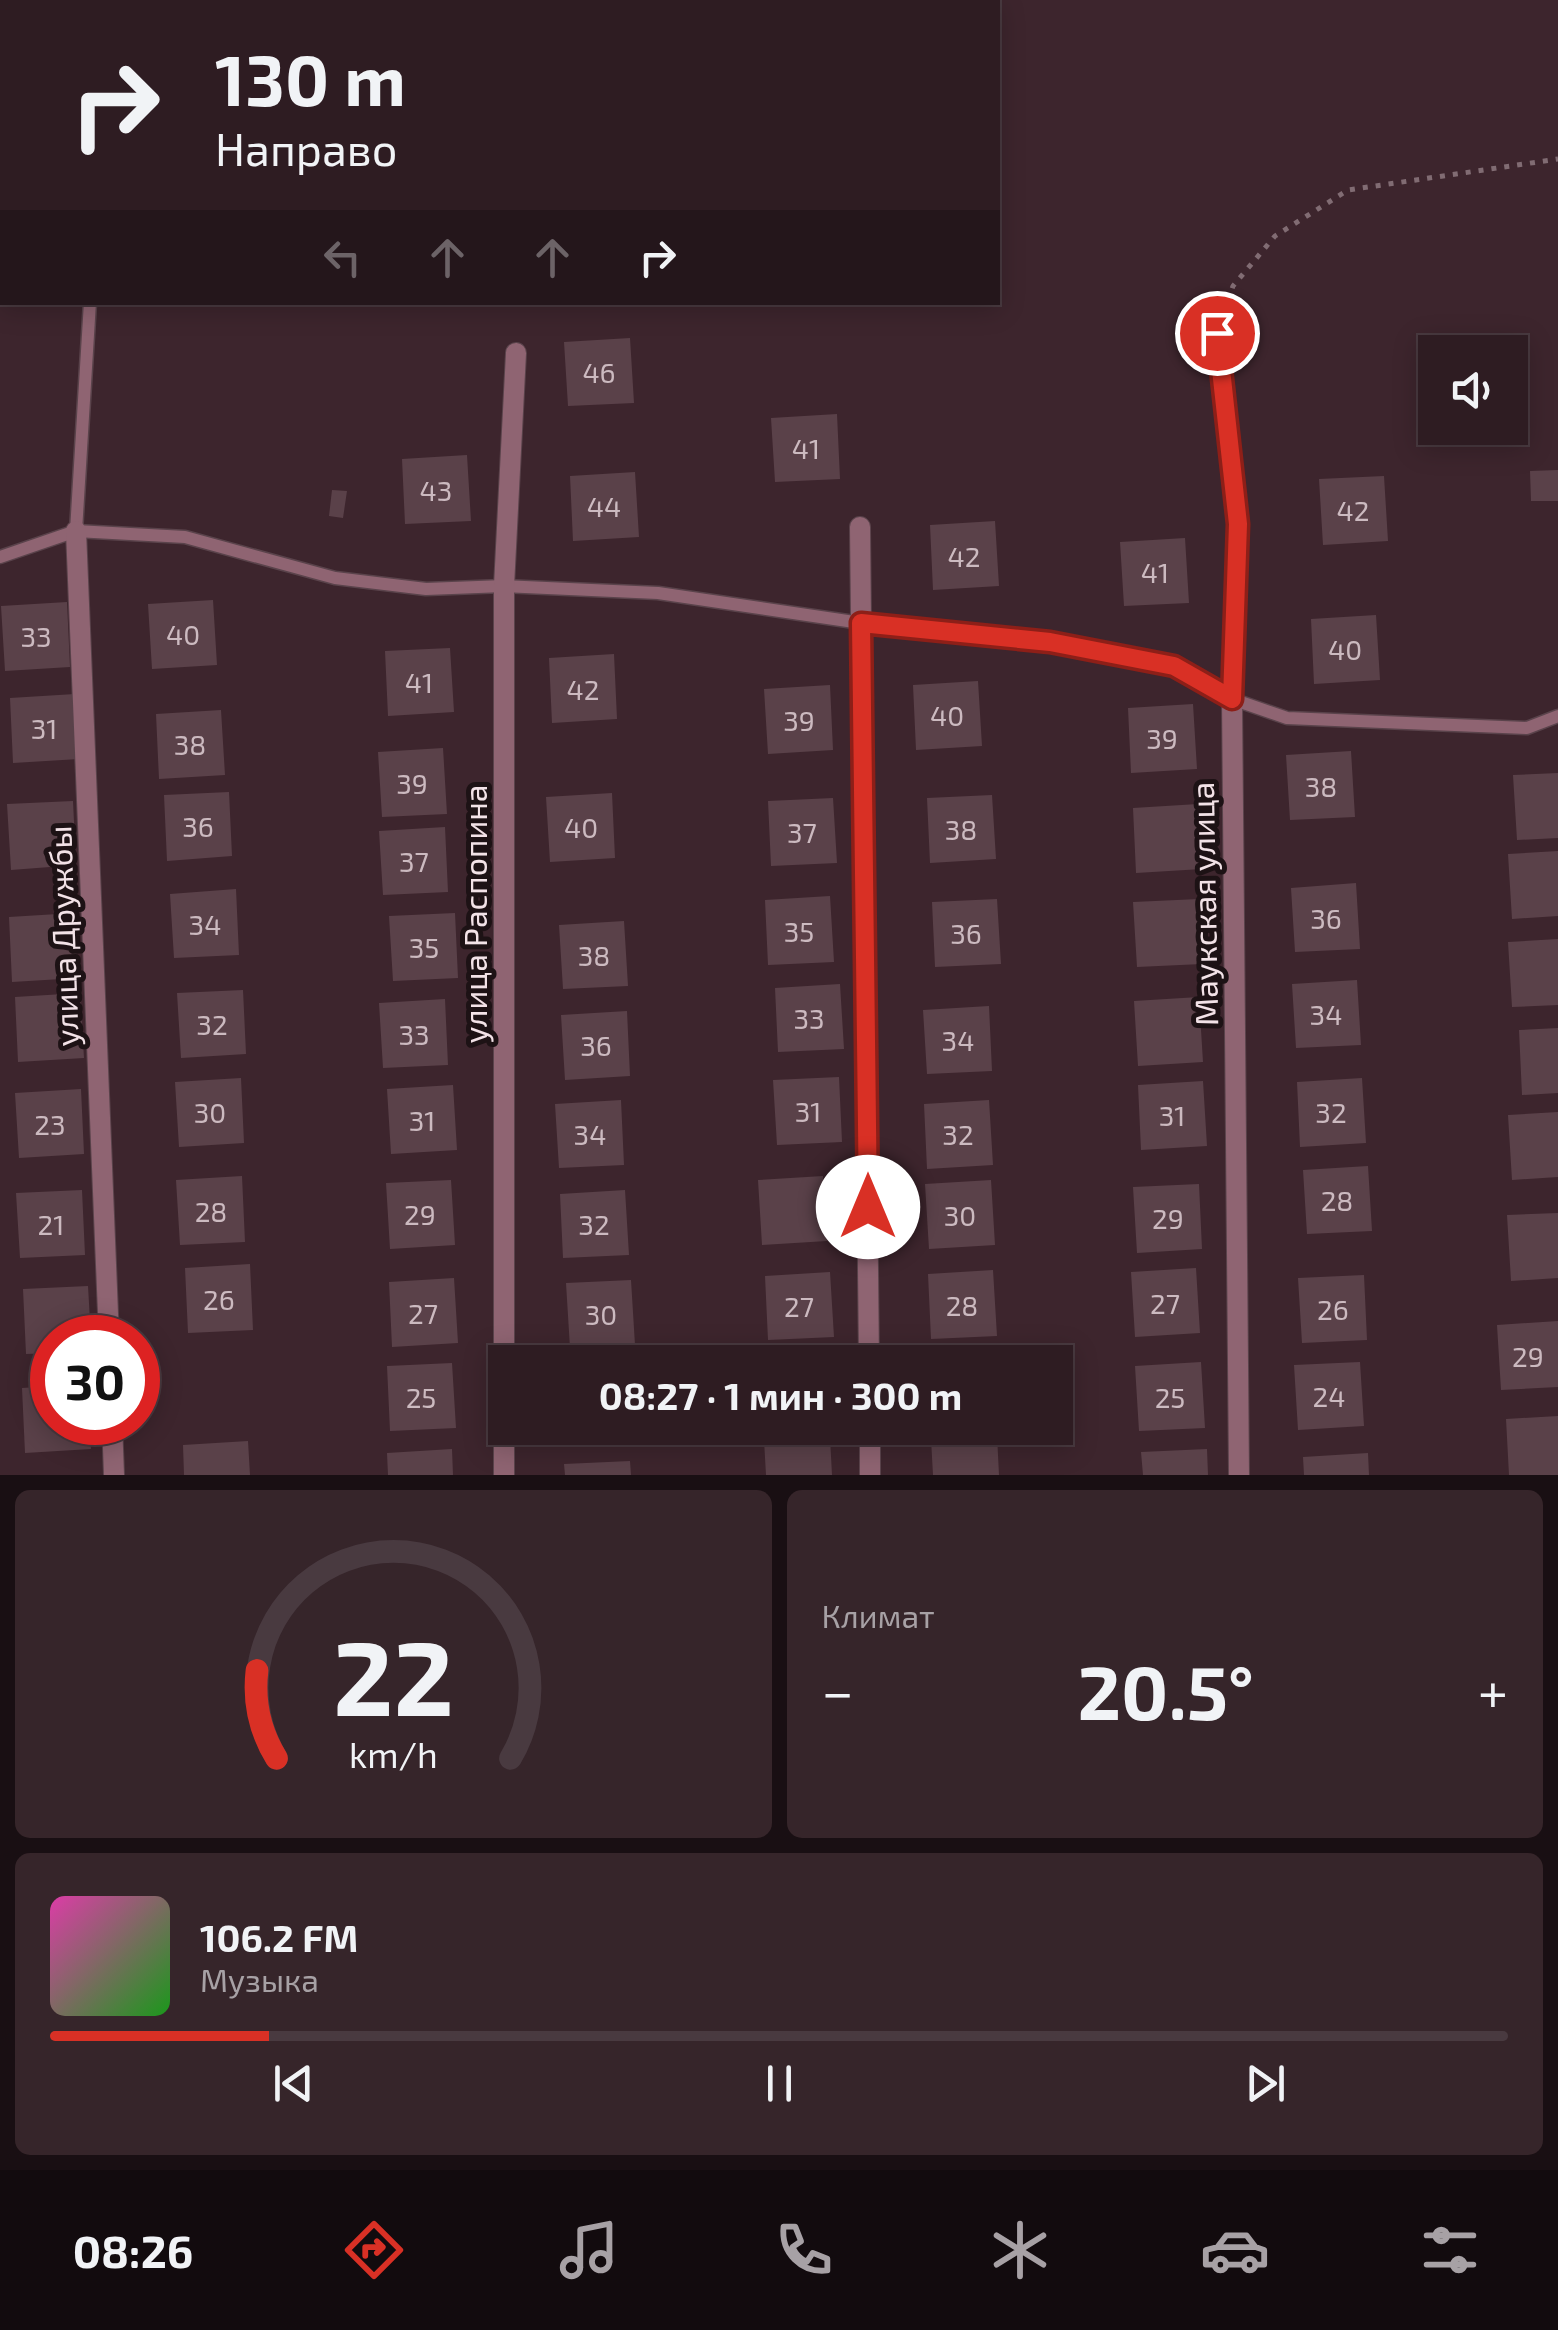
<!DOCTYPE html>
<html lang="ru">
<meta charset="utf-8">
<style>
:root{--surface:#2e1c22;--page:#36252a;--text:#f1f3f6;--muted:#a7a1a5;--line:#493a40;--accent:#d93025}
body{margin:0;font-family:"Exo 2",sans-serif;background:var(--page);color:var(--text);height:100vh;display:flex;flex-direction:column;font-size:38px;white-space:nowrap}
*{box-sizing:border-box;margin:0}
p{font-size:32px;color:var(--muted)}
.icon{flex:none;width:55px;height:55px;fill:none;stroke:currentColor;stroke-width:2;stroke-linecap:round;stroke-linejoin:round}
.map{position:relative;height:1475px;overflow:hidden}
.drawer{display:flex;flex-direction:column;gap:15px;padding:15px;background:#190f13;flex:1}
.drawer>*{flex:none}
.hud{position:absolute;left:0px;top:0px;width:1000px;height:305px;box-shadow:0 5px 25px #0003,0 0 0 2px var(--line);background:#2e1c22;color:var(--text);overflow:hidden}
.buttons{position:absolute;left:1418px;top:335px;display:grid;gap:20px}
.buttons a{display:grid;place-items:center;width:110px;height:110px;border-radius:0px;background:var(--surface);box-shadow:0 5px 25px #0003,0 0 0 2px var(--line);font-size:50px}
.speed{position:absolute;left:30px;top:1315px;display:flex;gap:20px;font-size:50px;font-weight:700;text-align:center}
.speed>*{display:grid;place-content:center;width:130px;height:130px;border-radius:50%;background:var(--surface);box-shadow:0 5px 25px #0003,0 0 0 2px var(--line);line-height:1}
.speed .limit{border:15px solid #d22;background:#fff;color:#111}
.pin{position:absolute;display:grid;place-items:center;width:85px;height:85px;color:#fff;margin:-42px;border:5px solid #fff;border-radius:50%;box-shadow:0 2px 10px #0007}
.me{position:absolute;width:110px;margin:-55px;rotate:0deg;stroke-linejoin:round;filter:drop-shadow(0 0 8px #0008)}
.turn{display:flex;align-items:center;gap:35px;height:210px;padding:0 50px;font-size:45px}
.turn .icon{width:130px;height:130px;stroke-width:2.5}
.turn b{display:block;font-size:70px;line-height:85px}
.lanes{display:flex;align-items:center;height:95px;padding:0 50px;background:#0003;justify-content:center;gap:50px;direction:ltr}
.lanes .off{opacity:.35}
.big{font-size:75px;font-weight:700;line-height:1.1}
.drawer .tile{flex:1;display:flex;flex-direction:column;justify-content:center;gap:15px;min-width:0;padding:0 35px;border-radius:15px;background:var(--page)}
.drawer .dial{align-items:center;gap:0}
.dial svg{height:260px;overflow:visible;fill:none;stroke:var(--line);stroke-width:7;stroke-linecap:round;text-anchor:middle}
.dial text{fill:var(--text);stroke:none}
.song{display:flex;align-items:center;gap:30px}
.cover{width:120px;height:120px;border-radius:15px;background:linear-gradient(135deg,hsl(320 70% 55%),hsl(120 70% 35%))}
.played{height:10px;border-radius:5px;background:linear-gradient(90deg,var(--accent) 15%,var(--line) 15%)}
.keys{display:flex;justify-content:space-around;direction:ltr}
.heat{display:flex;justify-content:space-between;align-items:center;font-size:55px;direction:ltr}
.drawer .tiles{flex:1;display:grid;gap:15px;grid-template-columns:1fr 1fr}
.tile:last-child{grid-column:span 2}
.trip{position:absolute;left:488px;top:1345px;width:585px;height:100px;border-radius:0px;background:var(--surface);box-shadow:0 5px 25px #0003,0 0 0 2px var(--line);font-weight:700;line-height:100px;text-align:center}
.tab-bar{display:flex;height:160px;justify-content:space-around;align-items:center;background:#120b0e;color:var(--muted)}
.tab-bar .icon{width:70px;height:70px}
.tab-bar .on{color:var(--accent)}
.tab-bar b{font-size:45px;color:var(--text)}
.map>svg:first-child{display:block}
</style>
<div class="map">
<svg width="1558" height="1475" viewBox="0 0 1558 1475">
<rect width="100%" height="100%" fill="#3d252d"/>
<path fill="#5a4149" d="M630 338 634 403 568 406 564 342Z
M837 414 840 479 775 482 771 418Z
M467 455 471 521 405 524 402 459Z
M1558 470V501H1531L1530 471Z
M635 472 639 537 573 541 570 476Z
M1384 476 1388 541 1323 545 1319 479Z
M332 490 347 491 343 518 329 516Z
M995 521 999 586 933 590 930 525Z
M1185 538 1189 603 1124 606 1120 542Z
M213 600 217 665 152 669 148 604Z
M67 602 70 667 5 671 1 606Z
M1376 615 1380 680 1314 684 1311 619Z
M450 648 454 712 388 716 385 651Z
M614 654 617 719 552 723 549 658Z
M978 681 982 746 916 750 913 685Z
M830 685 833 750 768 754 764 689Z
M75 694 79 759 13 763 10 698Z
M1193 704 1197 769 1131 773 1128 708Z
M221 710 225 775 159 779 156 714Z
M443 748 447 814 382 817 378 752Z
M1351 751 1355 817 1290 820 1286 755Z
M1558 773V838L1517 840 1513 775Z
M229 792 232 856 167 861 164 795Z
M612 793 615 858 550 862 546 797Z
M992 795 996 859 930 863 927 798Z
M833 798 837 863 771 866 768 801Z
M73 801 76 865 11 870 7 804Z
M1198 804 1202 869 1136 873 1133 808Z
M445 827 448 892 383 895 379 831Z
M1558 851V916L1512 919 1508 854Z
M1356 883 1360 949 1295 952 1291 888Z
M236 889 239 955 174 958 170 894Z
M830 896 834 962 768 965 765 900Z
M997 899 1001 964 935 967 932 902Z
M1199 899 1202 964 1137 967 1133 902Z
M74 913 78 978 12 982 9 917Z
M455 913 458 978 393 981 389 916Z
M624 921 628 986 563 989 559 925Z
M1558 939V1005L1512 1007 1508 942Z
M1357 980 1361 1045 1296 1048 1292 984Z
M840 984 844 1049 778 1052 775 988Z
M243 990 246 1054 181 1058 177 993Z
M80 993 84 1058 18 1062 15 997Z
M1199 997 1203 1062 1138 1066 1134 1001Z
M445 999 448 1065 383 1068 379 1003Z
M989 1006 992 1071 927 1074 923 1010Z
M627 1011 630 1076 565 1080 561 1015Z
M1558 1028V1093L1522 1095 1519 1030Z
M839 1077 842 1142 777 1145 773 1080Z
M241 1078 244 1143 179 1147 175 1082Z
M1362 1078 1366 1143 1300 1147 1297 1082Z
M1203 1081 1207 1146 1141 1150 1138 1085Z
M453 1085 457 1150 391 1154 387 1089Z
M81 1089 84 1154 19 1158 15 1093Z
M621 1100 624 1165 559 1168 555 1104Z
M989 1100 993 1165 927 1169 924 1104Z
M1558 1112V1177L1512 1180 1508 1115Z
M1368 1166 1372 1231 1307 1234 1303 1170Z
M242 1176 245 1242 180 1245 176 1180Z
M823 1176 827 1241 762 1245 758 1180Z
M451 1180 455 1245 390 1249 386 1183Z
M991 1180 995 1245 929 1249 925 1184Z
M1199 1184 1202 1249 1137 1253 1133 1187Z
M82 1190 85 1255 20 1258 16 1193Z
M625 1190 629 1255 563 1258 560 1194Z
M1558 1213V1278L1511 1281 1507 1215Z
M250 1264 253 1330 188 1333 185 1268Z
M1196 1268 1200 1333 1135 1337 1131 1272Z
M993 1270 997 1336 931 1339 928 1274Z
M830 1272 834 1337 768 1340 765 1276Z
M1364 1275 1367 1340 1302 1343 1298 1278Z
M454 1278 458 1343 392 1347 389 1282Z
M631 1280 635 1345 570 1348 566 1283Z
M88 1286 91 1338H52V1353L26 1354 23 1289Z
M1558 1321V1387L1501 1390 1497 1325Z
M1201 1362 1205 1428 1139 1431 1135 1366Z
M1360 1362 1364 1426 1298 1430 1294 1365Z
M452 1363 456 1428 390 1431 387 1366Z
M52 1386V1422H89L91 1449 25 1453 22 1388Z
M1558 1416V1475H1509L1506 1419Z
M569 1428H635V1433L570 1437Z
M997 1435 999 1475H933L931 1439Z
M830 1437 832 1475H766L764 1440Z
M248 1441 250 1475H184L183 1445Z
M452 1449 453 1475H388L387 1453Z
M1207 1449 1208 1475H1143L1141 1452Z
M1368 1453 1369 1475H1304L1303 1457Z
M630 1461 631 1475H565L564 1464Z"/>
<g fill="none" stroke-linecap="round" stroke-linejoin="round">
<defs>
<path id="lane" d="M98 2 99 0
M76 531 90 302
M0 557 76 531 185 537 335 578 426 589 504 586 658 593 861 623 1050 641 1174 667 1232 699 1287 718 1527 728 1558 716"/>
<path id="street" d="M1217 333 1238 524 1232 699 1239 1475
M860 527 869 1362
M76 531 109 1338
M112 1422 114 1475
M870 1428V1475
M504 1475V586L516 353"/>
</defs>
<use href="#lane" stroke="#5a434b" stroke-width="15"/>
<use href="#street" stroke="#5a434b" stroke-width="22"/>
<path stroke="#816c73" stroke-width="5" stroke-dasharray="5 8" stroke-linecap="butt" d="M222 2 223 0
M0 251 2 249
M1224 313 1233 286 1275 236 1348 190 1558 159"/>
<use href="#lane" stroke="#8f6472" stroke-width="12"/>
<use href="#street" stroke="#8f6472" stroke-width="20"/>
</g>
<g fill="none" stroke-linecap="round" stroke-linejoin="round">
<defs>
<path id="route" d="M868 1207 861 623 1050 642 1174 666 1232 699 1238 524 1217 333"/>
</defs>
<use href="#route" stroke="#8d1f18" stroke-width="25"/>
<use href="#route" stroke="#d93025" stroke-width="18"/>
</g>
<g text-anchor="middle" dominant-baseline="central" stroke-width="10" stroke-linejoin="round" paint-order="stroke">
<g font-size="28" fill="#ccbac0">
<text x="599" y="372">46</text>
<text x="806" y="448">41</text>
<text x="436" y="490">43</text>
<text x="604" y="506">44</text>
<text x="1353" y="510">42</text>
<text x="964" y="556">42</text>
<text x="1155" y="572">41</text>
<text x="183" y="634">40</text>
<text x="36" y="636">33</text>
<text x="1345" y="649">40</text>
<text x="419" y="682">41</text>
<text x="583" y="689">42</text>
<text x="947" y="715">40</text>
<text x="799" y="720">39</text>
<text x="44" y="728">31</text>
<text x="1162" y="738">39</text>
<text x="190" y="744">38</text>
<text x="412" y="783">39</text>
<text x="1321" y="786">38</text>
<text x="198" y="826">36</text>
<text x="581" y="827">40</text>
<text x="961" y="829">38</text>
<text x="802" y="832">37</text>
<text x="414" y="861">37</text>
<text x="1326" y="918">36</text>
<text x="205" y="924">34</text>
<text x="799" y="931">35</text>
<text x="966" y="933">36</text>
<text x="424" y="947">35</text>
<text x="594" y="955">38</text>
<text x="1326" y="1014">34</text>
<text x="809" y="1018">33</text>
<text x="212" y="1024">32</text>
<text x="414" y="1034">33</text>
<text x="958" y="1040">34</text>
<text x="596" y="1045">36</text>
<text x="808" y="1111">31</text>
<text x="210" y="1112">30</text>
<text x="1331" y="1112">32</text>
<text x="1172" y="1115">31</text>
<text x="422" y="1120">31</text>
<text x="50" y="1124">23</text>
<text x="590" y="1134">34</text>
<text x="958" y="1134">32</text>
<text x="1337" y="1200">28</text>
<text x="211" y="1211">28</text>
<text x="420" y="1214">29</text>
<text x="960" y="1215">30</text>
<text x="1168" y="1218">29</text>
<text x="51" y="1224">21</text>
<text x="594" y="1224">32</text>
<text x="219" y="1299">26</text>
<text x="1165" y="1303">27</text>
<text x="962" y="1305">28</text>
<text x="799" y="1306">27</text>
<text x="1333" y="1309">26</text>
<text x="423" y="1313">27</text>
<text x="601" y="1314">30</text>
<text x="1528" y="1356">29</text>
<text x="1329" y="1396">24</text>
<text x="421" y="1397">25</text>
<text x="1170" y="1397">25</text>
</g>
<g font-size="32" fill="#f2e2e7" stroke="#1d1215">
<text transform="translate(1203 904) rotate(-91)">Маукская улица</text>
<text transform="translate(474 914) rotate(-90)">улица Распопина</text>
<text transform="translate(62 936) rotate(-92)">улица Дружбы</text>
</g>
</g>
</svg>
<div class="buttons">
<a><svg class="icon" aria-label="sound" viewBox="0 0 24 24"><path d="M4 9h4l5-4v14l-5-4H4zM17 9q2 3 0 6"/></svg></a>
</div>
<div class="speed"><div class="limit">30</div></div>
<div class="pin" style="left:1217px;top:333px;background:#d93025"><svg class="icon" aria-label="arrive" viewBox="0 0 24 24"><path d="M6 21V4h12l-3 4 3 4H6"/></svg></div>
<svg class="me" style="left:868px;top:1207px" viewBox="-20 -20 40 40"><circle r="19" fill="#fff"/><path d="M0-13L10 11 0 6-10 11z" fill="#d93025"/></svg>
<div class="trip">08:27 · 1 мин · 300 m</div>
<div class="hud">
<div class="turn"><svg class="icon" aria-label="right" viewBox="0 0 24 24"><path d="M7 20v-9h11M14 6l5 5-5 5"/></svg><div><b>130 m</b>Направо</div></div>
<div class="lanes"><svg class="icon off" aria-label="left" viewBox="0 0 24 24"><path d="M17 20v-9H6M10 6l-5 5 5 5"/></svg><svg class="icon off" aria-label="ahead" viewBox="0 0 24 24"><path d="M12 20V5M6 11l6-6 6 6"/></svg><svg class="icon off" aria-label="ahead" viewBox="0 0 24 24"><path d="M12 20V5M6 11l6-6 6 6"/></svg><svg class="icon" aria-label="right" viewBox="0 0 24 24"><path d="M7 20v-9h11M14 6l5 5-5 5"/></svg></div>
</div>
</div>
<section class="drawer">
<div class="tiles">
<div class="tile dial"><svg viewBox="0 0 100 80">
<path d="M14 69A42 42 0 1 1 86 69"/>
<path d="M14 69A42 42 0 0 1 8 42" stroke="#d93025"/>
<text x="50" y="56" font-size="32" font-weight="700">22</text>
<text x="50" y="72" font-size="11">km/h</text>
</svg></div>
<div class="tile"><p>Климат</p>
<div class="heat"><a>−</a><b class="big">20.5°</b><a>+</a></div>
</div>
<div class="tile">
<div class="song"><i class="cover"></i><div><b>106.2 FM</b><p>Музыка</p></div></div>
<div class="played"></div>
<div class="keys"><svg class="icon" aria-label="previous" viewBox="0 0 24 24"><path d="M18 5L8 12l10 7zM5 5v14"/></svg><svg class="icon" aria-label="pause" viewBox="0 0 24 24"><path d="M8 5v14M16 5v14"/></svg><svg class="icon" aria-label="next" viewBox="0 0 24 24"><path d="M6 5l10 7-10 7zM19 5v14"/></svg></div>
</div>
</div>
</section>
<nav class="tab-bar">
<b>08:26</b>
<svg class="icon on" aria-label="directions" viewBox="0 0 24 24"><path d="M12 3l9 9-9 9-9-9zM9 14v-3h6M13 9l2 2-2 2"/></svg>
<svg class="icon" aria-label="music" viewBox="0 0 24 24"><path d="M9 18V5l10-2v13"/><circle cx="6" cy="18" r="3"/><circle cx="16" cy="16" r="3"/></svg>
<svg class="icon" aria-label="phone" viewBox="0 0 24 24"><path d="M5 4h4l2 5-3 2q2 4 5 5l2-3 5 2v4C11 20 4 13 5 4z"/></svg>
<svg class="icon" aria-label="climate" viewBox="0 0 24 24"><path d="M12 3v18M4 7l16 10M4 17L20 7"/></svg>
<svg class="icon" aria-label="car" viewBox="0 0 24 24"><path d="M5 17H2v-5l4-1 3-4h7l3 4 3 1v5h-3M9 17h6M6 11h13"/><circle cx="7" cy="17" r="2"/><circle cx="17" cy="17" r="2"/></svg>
<svg class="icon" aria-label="filters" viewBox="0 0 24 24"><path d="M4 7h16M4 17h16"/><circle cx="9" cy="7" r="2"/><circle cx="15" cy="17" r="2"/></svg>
</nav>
